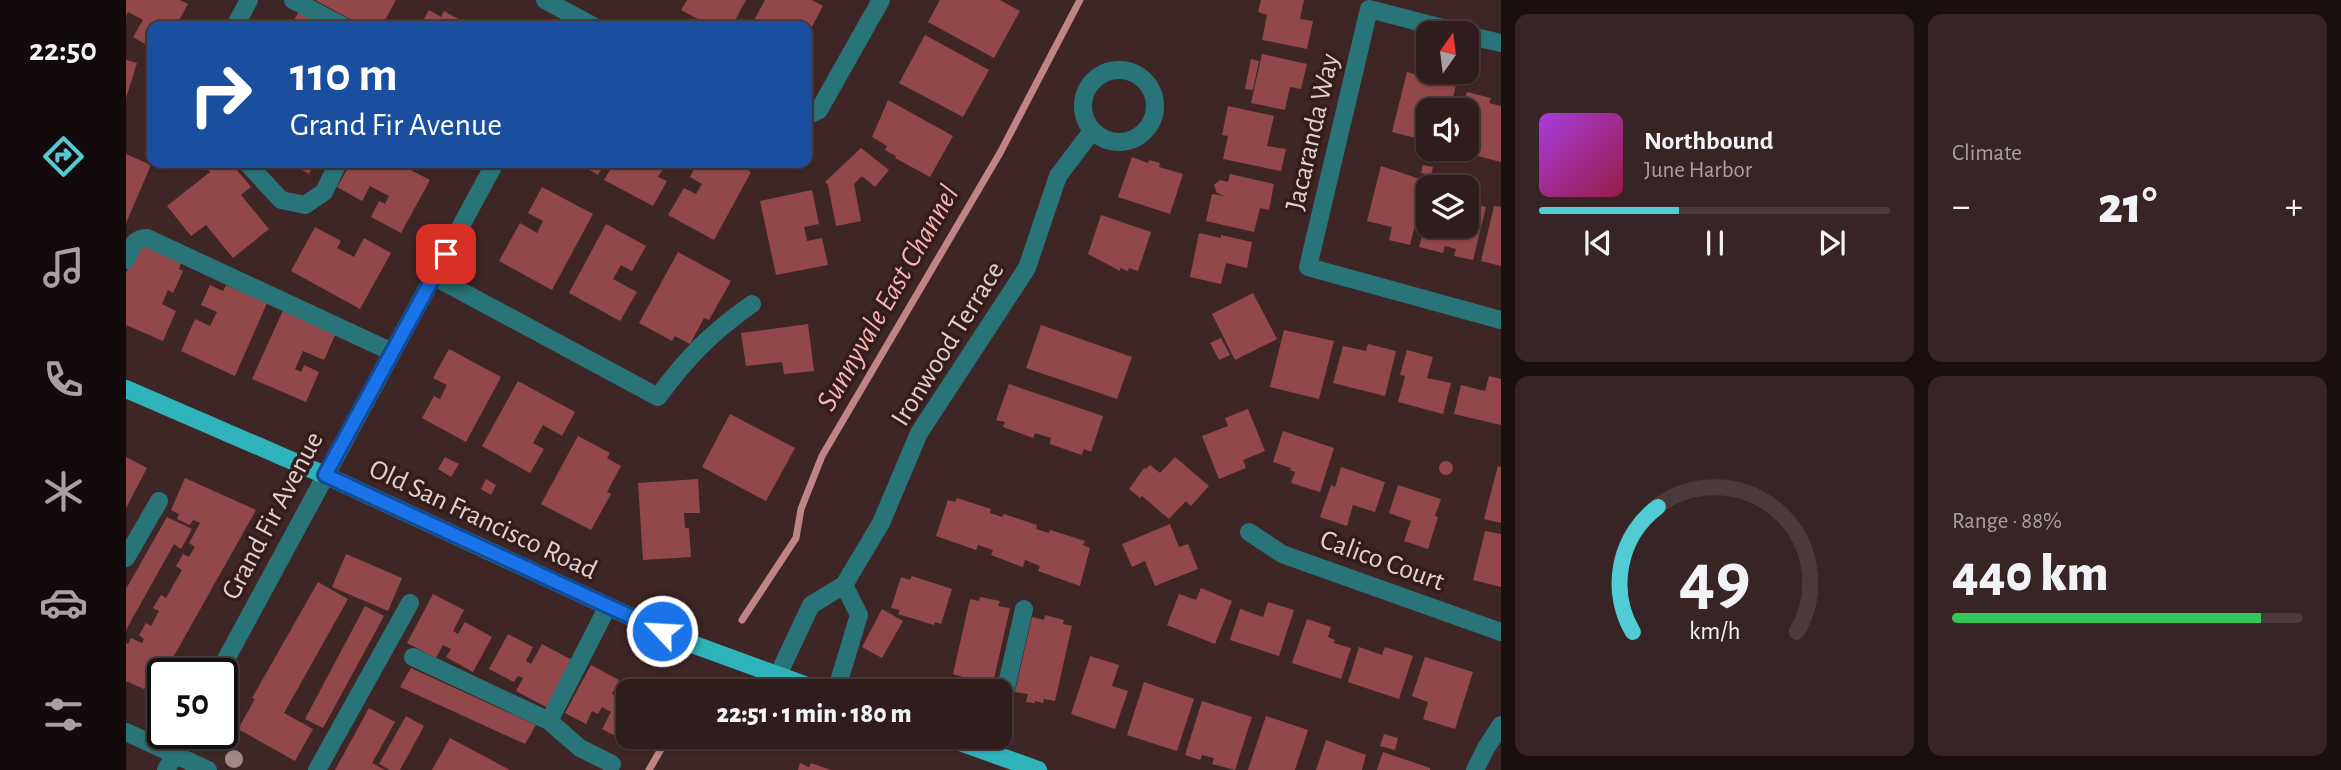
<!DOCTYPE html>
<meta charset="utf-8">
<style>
:root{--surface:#2f1c1c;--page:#372525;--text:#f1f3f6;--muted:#a7a1a3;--line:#4a3a3b;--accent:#51ccd4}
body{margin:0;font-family:"Alegreya Sans",sans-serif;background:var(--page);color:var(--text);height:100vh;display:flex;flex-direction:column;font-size:26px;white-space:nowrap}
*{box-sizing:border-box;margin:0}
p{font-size:23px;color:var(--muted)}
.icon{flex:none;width:38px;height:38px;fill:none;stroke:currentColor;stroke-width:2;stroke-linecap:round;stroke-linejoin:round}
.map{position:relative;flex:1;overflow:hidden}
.panel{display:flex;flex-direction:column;gap:14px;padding:14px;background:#1a0f0f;width:840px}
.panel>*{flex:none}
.guide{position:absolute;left:21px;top:21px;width:665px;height:147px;border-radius:14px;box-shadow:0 2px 5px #0004,0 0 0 2px var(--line);background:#1a4fa0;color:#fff;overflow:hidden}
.needle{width:46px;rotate:14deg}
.fabs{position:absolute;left:1290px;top:21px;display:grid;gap:14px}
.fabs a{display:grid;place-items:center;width:63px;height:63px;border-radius:14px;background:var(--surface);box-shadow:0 2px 5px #0004,0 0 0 2px var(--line);font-size:35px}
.speed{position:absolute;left:21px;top:658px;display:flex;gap:14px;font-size:35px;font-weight:700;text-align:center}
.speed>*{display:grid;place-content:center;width:91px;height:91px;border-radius:50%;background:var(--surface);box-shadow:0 2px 5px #0004,0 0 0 2px var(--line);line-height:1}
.speed .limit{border:4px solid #111;border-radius:10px;background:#fff;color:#111}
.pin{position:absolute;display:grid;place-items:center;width:60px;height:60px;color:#fff;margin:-30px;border-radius:14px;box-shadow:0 4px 10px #0006}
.me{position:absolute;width:77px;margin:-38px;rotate:295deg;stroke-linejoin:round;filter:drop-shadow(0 0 5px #0008)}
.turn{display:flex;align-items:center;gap:24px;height:147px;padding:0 28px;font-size:32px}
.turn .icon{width:91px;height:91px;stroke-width:2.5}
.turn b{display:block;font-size:49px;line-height:60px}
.big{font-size:52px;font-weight:800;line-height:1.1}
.panel .tile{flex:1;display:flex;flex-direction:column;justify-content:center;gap:10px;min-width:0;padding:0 24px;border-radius:14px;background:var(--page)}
.panel .dial{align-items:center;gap:0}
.dial svg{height:182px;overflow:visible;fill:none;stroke:var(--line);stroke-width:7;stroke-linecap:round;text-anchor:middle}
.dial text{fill:var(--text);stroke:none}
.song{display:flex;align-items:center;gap:21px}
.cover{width:84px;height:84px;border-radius:10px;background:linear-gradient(135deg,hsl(280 70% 55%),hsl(340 70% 35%))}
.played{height:7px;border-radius:4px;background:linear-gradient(90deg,var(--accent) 40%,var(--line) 40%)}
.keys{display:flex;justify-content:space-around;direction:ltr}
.heat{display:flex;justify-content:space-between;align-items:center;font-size:38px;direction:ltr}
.charge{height:10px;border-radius:5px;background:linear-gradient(90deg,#34c759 88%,var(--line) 0)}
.panel .tiles{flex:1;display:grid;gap:14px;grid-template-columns:repeat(2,1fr)}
.trip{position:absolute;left:490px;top:679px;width:396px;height:70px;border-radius:14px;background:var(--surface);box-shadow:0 2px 5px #0004,0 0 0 2px var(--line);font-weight:800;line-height:70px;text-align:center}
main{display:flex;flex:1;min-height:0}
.dock{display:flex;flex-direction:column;width:126px;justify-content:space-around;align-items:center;background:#130b0b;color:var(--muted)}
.dock .icon{width:49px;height:49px}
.dock .on{color:var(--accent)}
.dock b{font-size:32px;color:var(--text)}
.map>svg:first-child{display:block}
</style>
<main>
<nav class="dock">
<b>22:50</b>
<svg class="icon on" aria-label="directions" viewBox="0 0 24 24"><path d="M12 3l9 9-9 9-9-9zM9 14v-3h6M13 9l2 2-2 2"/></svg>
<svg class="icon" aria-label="music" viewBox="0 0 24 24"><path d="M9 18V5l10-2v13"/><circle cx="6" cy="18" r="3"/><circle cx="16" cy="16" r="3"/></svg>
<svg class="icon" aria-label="phone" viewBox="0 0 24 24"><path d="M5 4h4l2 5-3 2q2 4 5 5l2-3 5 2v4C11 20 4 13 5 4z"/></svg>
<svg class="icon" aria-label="climate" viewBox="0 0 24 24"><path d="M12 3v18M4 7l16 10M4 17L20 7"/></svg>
<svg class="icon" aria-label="car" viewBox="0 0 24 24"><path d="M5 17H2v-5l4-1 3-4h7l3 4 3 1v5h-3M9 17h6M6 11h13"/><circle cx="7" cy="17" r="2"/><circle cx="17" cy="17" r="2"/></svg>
<svg class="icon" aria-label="filters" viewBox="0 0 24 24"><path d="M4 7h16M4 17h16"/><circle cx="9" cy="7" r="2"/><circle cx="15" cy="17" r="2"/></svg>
</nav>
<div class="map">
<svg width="1375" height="770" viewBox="0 0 1375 770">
<rect width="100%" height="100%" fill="#3f2626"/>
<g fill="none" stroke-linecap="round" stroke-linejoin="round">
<path stroke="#c08486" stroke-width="7" d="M616 620 670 538 675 509 696 456 874 153 954 0
M523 770 542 737"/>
</g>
<path fill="#92484a" d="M0 0H54L62 4 50 26H26V48L7 37 17 20 2 12 0 17Z
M189 0H270L256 26H237Z
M561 0H620L606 26H585L555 10Z
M639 0H686L697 6 683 32 681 26H625Z
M814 0H874L894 11 868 58 802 22Z
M1135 0H1178L1174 19 1187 21 1181 49 1136 40 1141 15 1132 12Z
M174 9 206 26H165Z
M303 10 315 17 318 11 336 21 333 26H294Z
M799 35 863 70 837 117 773 83Z
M1136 54 1181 64 1175 89 1164 87 1159 110 1125 103Z
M1125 59 1133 61 1127 90 1119 89Z
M0 60 11 63 0 98Z
M1281 72 1330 85 1324 110H1302V126L1298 140 1266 132Z
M1341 92 1365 98 1363 103 1375 106V162L1328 150 1340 149 1339 110 1341 103 1338 102Z
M762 100 827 136 804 177 769 158 770 156 759 150 761 146 746 137Z
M1102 106 1148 116 1141 146 1160 149 1155 171 1097 159 1102 136 1096 135Z
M735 148 763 170 749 187 736 176 728 184 735 221 710 226 702 185 699 182Z
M0 154 25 165 0 223Z
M1006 157 1022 163 1023 160 1034 163 1033 167 1057 174 1044 214 992 197Z
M85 163H105L125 187 115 195 143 229 107 258 80 225 65 236 41 206 84 172 80 167Z
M163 163H189L183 174Z
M225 163H271L304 180 275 233 245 217 253 201 259 204 263 196 244 186 236 201 211 187Z
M451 163H479L472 175Z
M488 163H551L548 168 540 164 532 177 541 181 527 206 478 180Z
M571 163H608L625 172 588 240 542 215 558 188 570 194 576 184 564 177Z
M1297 165 1307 167 1305 175 1295 173Z
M1255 166 1300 181 1284 245 1263 240 1266 227 1241 221Z
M1104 174 1148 184 1143 210 1134 208 1128 232 1080 221 1086 194 1099 196 1091 193 1088 185 1094 180 1102 182Z
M416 187 467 214 426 290 373 261 394 223 411 233 417 221 402 213Z
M686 190 693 224 678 227 681 241 696 238 702 265 650 275 634 201Z
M1340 202 1360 207 1347 260 1328 256 1330 249 1319 246 1317 253 1293 247 1301 217 1302 226H1340Z
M1368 206 1375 207V266L1355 261Z
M975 215 1025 232 1012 271 1003 268 1002 271 994 268V271L962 254Z
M480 224 520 246 506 271 495 265 487 279 511 292 494 321 443 293Z
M189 227 215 241 211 248 228 257 238 238 265 253 234 309 165 271Z
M1073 233 1095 238V235L1126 242 1121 268 1100 263 1095 284 1064 277Z
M13 244 55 263 53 269 57 271 47 293 42 290 36 304 50 311 37 341 0 325V273Z
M552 252 605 281 583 320 578 318 564 344 549 336 546 341 513 323Z
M84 285 97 291 100 285 141 303 109 376 55 351 69 319 84 326 91 312 75 305Z
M1127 293 1151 339 1109 360 1086 314Z
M158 308 210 333 198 360 177 351 169 369 175 372 178 365 193 372 180 402 126 379Z
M682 324 688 371 658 374 656 362 620 366 615 333Z
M915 325 1006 357 991 399 900 368Z
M1158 330 1208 341 1193 399 1144 387Z
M1095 338 1104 355 1093 360 1084 343Z
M1242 344 1270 351 1259 396 1207 383 1217 346 1240 351Z
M323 349 375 377 340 442 296 418 308 396 314 399 321 385 307 378Z
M1281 350 1307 357 1301 378 1325 383 1317 414 1272 402 1279 376 1274 375Z
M1363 376 1375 379V425L1328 414 1335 385 1359 391Z
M392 381 449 412 436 436 417 425 407 443 418 449 404 473 356 446Z
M883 384 977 416 965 452 958 449 956 455 924 444 925 438 909 433 907 438 877 427 879 422 870 420Z
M1122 409 1139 451 1117 460 1120 468 1093 479 1076 436 1102 426 1099 418Z
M604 414 669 448 640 501 576 467Z
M1157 431 1208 448 1194 492 1165 483 1169 472 1164 470 1165 468 1147 462Z
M452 436 484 453 481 458 495 466 481 492 485 494 465 530 415 504Z
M0 457 21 468 0 508Z
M319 457 333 464 325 477 312 469Z
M1049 457 1083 486 1065 506 1060 501 1043 519 1016 496 1014 498 1003 489 1018 468 1020 469 1024 465 1034 473Z
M1313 468a7 7 0 1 1 14 0a7 7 0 1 1-14 0Z
M1372 466 1375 467V523L1358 519Z
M1215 467 1259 482 1249 512 1227 505 1221 526 1194 517 1205 485 1209 487Z
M59 478 130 510 40 670 29 665 18 689 0 681V643L2 644 5 638 16 643 18 639 13 635 20 623 25 626 33 611 27 608 35 595 40 598 56 570 50 566 57 554 63 557 69 547 63 543 74 523 67 520 64 525 51 519 53 514 45 510Z
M360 479 370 485 365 495 355 489Z
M572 479 574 513H558L559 528H563L565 557 517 560 512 483Z
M1272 485 1315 499 1309 516 1312 517 1302 549 1278 541 1285 521 1263 513Z
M831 498 865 509 864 513 876 517 878 514 911 525 910 529 923 533 924 530 959 541 957 545 964 548 954 586 912 571 914 566 899 560 897 567 865 555 867 550 852 545 850 550 810 536 822 500 829 502Z
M41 517 66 529 55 549 48 544 0 630V589Z
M1044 524 1053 547 1062 544 1072 569 1029 586 1019 561 1006 567 996 544Z
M1359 531 1375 534V587L1347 580Z
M220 554 276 578 262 611 206 587Z
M786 576 826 589 815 624 809 622 808 625 772 614 774 610 765 608 775 577 784 580Z
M192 582 222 599 158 713 187 729 169 761 112 729 129 699 126 698Z
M1075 588 1106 601 1089 644 1041 625 1053 594 1070 600Z
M307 594 338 610 327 631 332 634 339 622 366 637 347 672 320 657 325 649 317 645 310 658 281 643Z
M854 597 874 601 872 606 884 608 867 683 854 680 852 687 836 681 837 677 827 674 844 599 853 601Z
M1142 602 1168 610 1153 656 1104 640 1114 609 1137 617Z
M239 606 258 616 197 728 179 719Z
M756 609 777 621 756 658 736 647Z
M919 615 938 620 937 624 946 626 929 701 918 699 917 703 909 701V703L900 702 902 694 889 692 906 617 918 620Z
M1181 619 1205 627 1202 637 1209 640 1208 643 1225 648 1215 679 1166 663Z
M382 634 407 647 400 661 405 664 416 644 448 661 422 708 390 691 397 678 392 676 388 682 363 669Z
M1233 647 1256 655 1259 647 1287 656 1273 699 1222 682Z
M964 656 993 665 986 686 1002 691 989 729 945 714Z
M1299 657 1347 672 1329 729 1297 719 1302 702 1286 696Z
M465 665 493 680 486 694 493 698 502 682 519 691H502V737H511L506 745 476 729 485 712 476 707 472 714 466 711 460 724 439 713Z
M285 668 410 725 399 744 274 687Z
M1018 682 1068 699 1051 751 1001 735Z
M1076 701 1126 717 1109 770 1086 764 1088 758 1076 755 1074 760 1059 755Z
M243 708 269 722 246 763 259 770H209Z
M280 716 298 726 274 770H264L253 764Z
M1140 716 1182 730 1169 770H1122Z
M1258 734 1272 738 1269 750 1254 746Z
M324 738 384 770H306Z
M1200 740 1240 755 1236 770H1190Z
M1257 752 1304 768V770H1251Z
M674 763 683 767 685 763 705 770H672Z"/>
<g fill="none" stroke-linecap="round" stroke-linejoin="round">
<path stroke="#297478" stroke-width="18" d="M167 0 217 26
M419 0 467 26
M109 26 123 0
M1336 33 1243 9 1182 267 1375 320
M1340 35 1375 43
M957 106a36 36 0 1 1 72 0a36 36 0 1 1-72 0Z
M681 116 693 110 755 0
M121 163 155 200 179 205 198 192 212 163
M0 260C5 249 7 238 21 238L266 352
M307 276 532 397C562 356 585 333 626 304
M1123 532 1156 554 1375 632
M0 558 33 501
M287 657 423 721 454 748 486 764
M92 674 369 163
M652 675 685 605 718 585 755 523 793 433 901 268 932 176 966 131
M710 691 733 615 718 585
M873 719 898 609
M423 721 482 606
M0 732 82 770
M862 752 867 737
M40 770 60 733
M191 770 284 603
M1349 770 1360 748 1375 725"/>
<path stroke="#2fb4bc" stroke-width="18" d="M0 389 199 475 555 640 695 691
M820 737 912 770"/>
</g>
<circle fill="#a18888" cx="108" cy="759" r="9"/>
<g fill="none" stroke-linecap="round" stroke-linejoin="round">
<defs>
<path id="route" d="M320 254 199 475 536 631"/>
</defs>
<use href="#route" stroke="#114b97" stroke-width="18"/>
<use href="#route" stroke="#1a73e8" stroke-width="12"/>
</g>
<g text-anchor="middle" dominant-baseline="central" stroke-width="7" stroke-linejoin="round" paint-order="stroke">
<g font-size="28" fill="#e1d0cf" stroke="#341c1c">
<text transform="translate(1187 132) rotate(-77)">Jacaranda Way</text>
<text transform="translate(822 344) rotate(-58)">Ironwood Terrace</text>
<text transform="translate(147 516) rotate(-62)">Grand Fir Avenue</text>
<text transform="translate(357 520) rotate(25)">Old San Francisco Road</text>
<text transform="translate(1256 561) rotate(20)">Calico Court</text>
</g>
<g font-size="30" font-style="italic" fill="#f8b4b4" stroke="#341c1c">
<text transform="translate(762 298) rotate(-60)">Sunnyvale East Channel</text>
</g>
</g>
</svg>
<div class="fabs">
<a><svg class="needle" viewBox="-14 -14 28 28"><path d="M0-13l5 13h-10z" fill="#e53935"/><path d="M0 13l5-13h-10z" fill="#a7a1a3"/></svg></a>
<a><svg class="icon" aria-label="sound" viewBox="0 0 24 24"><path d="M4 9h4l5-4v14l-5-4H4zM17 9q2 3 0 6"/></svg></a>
<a><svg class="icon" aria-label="layers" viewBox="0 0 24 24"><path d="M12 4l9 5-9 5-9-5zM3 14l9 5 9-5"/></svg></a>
</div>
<div class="speed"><div class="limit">50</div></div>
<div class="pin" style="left:320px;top:254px;background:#d93025"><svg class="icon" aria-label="arrive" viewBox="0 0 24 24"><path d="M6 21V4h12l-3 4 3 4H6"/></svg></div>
<svg class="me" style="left:536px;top:631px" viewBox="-20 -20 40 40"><circle r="17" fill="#1a73e8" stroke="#fff" stroke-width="3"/><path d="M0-11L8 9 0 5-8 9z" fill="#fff"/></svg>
<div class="trip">22:51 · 1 min · 180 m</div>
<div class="guide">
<div class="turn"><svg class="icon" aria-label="right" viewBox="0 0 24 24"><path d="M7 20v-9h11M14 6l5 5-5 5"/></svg><div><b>110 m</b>Grand Fir Avenue</div></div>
</div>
</div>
<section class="panel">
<div class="tiles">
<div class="tile">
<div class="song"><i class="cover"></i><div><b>Northbound</b><p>June Harbor</p></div></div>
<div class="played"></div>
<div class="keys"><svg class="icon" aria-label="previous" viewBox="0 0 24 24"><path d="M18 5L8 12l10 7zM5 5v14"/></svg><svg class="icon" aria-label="pause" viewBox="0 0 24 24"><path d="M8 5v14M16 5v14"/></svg><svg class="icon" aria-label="next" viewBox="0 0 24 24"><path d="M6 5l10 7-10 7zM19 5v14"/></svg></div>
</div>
<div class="tile"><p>Climate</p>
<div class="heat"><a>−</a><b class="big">21°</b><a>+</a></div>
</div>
<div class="tile dial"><svg viewBox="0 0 100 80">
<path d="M14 69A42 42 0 1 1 86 69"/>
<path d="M14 69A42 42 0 0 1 25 14" stroke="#51ccd4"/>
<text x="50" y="56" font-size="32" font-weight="700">49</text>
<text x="50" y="72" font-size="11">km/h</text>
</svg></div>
<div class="tile"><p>Range · 88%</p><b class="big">440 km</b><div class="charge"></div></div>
</div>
</section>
</main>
